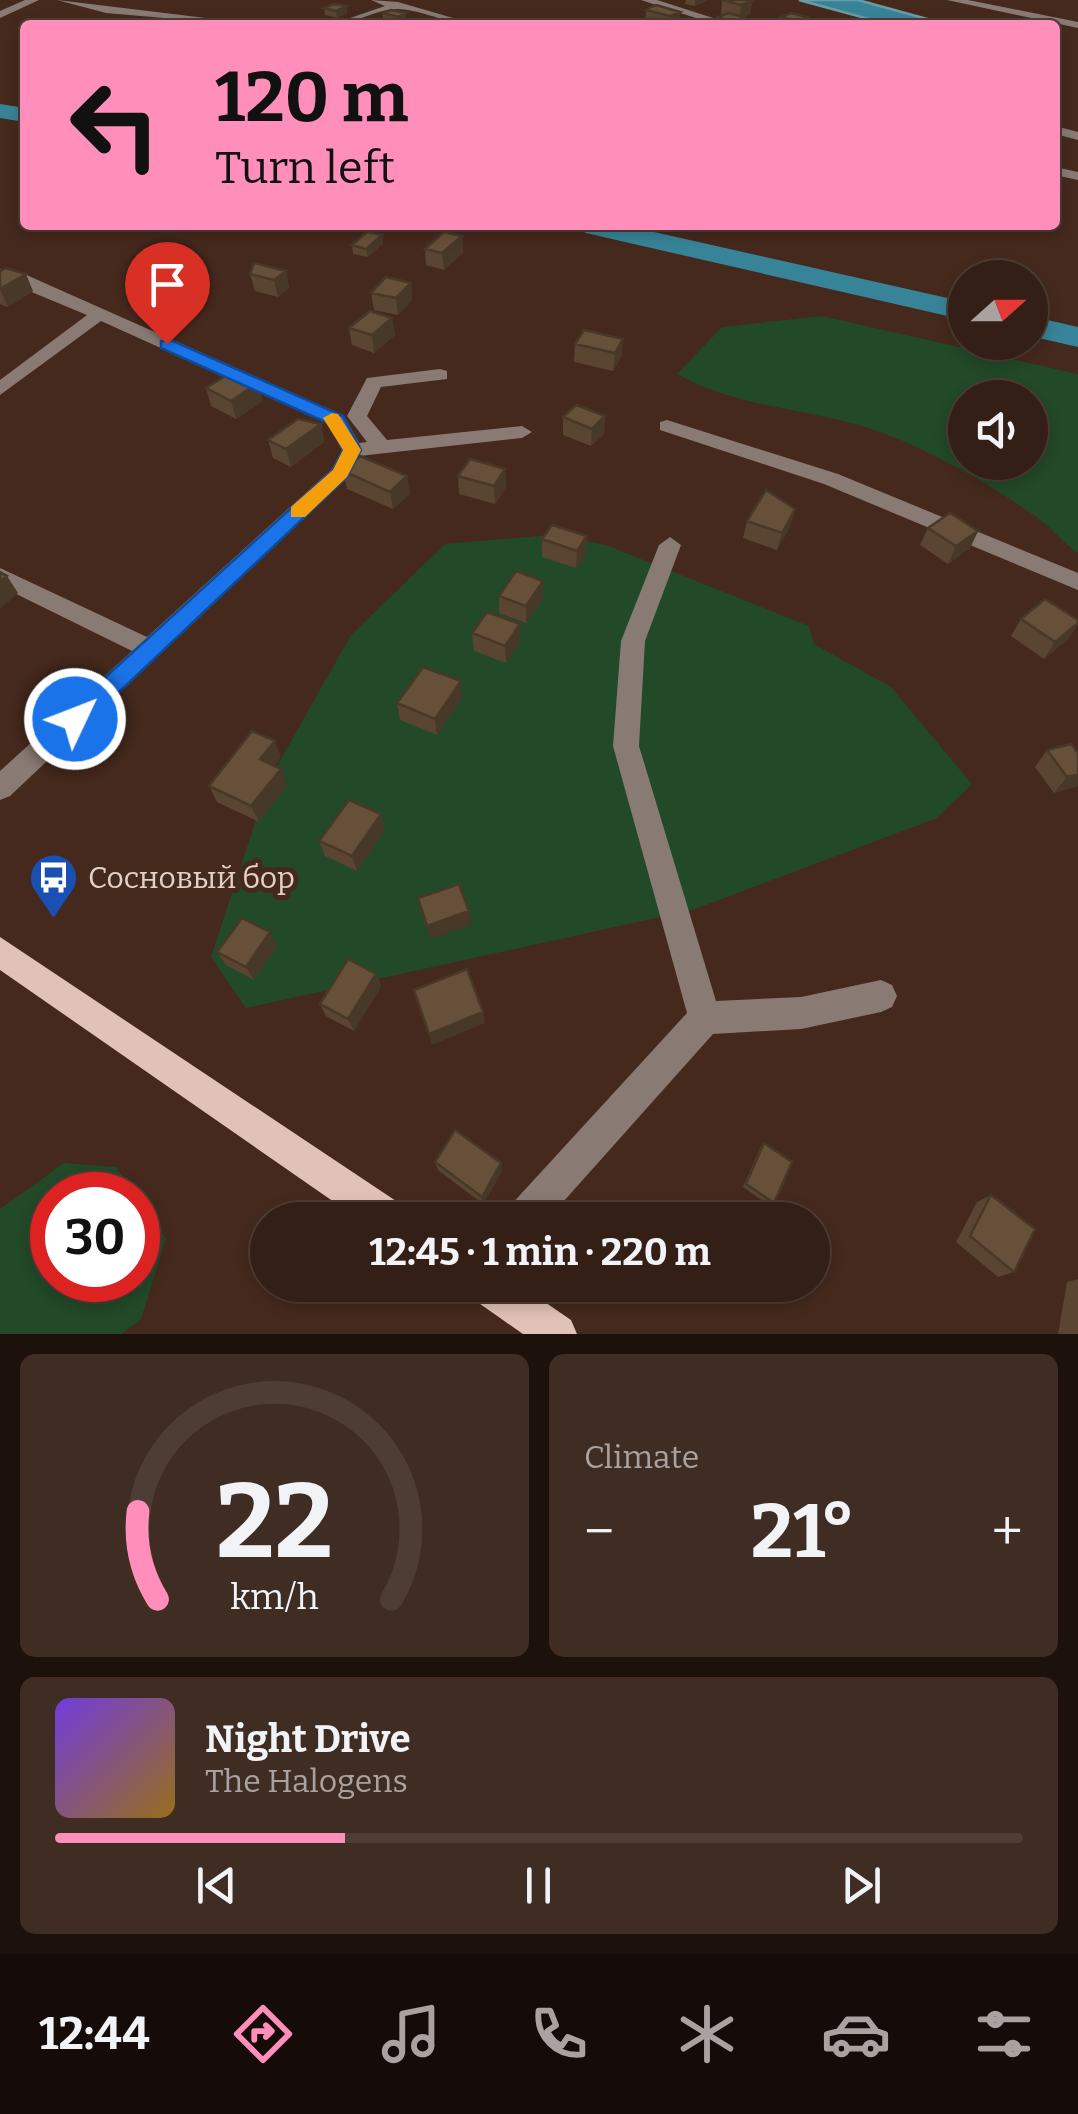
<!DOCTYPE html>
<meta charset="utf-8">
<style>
:root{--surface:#341f16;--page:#3f2c23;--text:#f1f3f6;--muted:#a9a2a1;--line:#4e3d35;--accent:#ff8eba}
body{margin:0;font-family:Bitter,serif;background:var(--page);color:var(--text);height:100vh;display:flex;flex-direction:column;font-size:38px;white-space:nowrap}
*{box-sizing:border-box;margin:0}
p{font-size:32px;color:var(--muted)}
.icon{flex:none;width:55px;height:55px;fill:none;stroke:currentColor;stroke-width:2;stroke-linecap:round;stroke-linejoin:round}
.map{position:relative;height:1334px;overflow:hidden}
.drawer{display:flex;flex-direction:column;gap:20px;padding:20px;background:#1d110c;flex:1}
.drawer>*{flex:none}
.guide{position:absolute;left:20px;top:20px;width:1040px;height:210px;border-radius:10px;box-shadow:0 5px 15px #0003,0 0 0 2px var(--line);background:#ff8eba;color:#111;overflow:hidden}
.needle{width:65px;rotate:69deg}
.tools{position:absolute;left:948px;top:260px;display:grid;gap:20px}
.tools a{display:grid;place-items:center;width:100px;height:100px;border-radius:50%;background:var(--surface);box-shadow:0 5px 15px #0003,0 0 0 2px var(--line);font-size:50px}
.speed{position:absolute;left:30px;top:1172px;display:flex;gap:20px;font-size:50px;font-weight:700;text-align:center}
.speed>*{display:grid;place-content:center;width:130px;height:130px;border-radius:50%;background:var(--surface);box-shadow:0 5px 15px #0003,0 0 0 2px var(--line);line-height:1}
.speed .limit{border:15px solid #d22;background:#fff;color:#111}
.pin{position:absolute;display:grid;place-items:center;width:85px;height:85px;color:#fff;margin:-102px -42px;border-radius:50% 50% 50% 0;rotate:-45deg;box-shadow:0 0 10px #0007}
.pin .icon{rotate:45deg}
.me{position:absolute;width:110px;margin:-55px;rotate:47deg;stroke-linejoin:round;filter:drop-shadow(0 0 8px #0008)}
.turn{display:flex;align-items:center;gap:35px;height:210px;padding:0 30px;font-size:45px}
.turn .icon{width:130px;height:130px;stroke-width:2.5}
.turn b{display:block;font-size:70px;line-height:85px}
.big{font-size:75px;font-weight:700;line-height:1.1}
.drawer .widget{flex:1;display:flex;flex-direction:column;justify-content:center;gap:15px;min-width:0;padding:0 35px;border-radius:15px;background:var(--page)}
.drawer .dial{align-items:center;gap:0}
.dial svg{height:260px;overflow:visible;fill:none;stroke:var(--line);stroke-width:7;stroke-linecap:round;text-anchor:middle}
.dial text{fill:var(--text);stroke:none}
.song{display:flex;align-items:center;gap:30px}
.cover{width:120px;height:120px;border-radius:15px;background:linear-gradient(135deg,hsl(260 70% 55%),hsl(40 70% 35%))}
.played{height:10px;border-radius:5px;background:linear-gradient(90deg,var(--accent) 30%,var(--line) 30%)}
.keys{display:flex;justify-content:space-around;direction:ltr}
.heat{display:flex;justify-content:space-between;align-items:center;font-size:55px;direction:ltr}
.drawer .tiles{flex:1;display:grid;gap:20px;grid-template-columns:1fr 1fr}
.widget:last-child{grid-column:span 2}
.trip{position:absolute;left:250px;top:1202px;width:580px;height:100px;border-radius:50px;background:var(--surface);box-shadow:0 5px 15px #0003,0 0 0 2px var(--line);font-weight:700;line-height:100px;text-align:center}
.tab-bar{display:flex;height:160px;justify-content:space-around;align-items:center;background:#150c09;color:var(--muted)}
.tab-bar .icon{width:70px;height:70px}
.tab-bar .selected{color:var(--accent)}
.tab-bar b{font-size:45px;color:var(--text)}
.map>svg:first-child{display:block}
</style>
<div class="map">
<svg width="1078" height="1334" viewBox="0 0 1078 1334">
<rect width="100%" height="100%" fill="#45291d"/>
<path fill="#224928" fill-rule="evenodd" d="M822 316 1078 374V553C1063 543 1052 528 1038 518 989 484 938 454 883 433 815 408 741 410 677 374L722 327ZM965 398H1030V462H965Z
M551 535 606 545 809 626 814 644 891 687 972 784 937 818 692 910 246 1008 211 957 269 780 351 635 445 544Z
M64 1163 116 1167 136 1195H52V1280H138V1198L166 1239 141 1319 122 1334H0V1209Z"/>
<path fill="#378498" stroke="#6b9ba7" stroke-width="2.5" d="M799 0H858L949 25H891Z"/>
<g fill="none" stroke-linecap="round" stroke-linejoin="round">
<path fill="#378498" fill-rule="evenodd" d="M0 104 25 108V122L0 118Z
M572 225H623L965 302V320L586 233Z
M1030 316 1078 327V347L1030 336Z"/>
<path fill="#897a74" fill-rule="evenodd" d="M25 0H39L0 18V11Z
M57 0 239 22 245 25 106 13Z
M371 0 398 2 477 25C449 25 426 11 399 9 377 8 354 25 330 25L385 6Z
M641 0H657L735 25H717Z
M947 0H968L1078 22V28Z
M1055 126 1078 132V140L1055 134Z
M1055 167 1078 172V180L1055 175Z
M0 269 22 273 344 416 359 443 367 442 347 416 367 378 440 369 447 371V379L381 387 367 416 387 440 522 426 532 432 522 438 359 456 347 478 10 796 0 800V771L132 651 0 586V568L147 637 332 469 342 450 329 424 101 321 0 395V380L87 315 0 279Z
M667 420 838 474 1078 573V590L824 484 660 430V422Z
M670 537 681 545 645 641 639 746 716 1001 801 997 881 980 892 985 897 996 892 1007 881 1012 801 1029 713 1034 547 1220H504L509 1207 687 1013 613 746 621 641 659 545Z"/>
<path fill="#e1c2b6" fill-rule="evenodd" d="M0 937 405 1207 410 1220H360L0 970Z
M468 1285H520L571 1320 577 1334H523L473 1299Z"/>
</g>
<path fill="#594531" d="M686 0H708L695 6 685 4Z
M722 0 752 1 750 14 743 17V25H717L718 17 724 15 721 14Z
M346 6 347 13 337 18 325 15 324 8Z
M646 10 680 12 679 25 645 24Z
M383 13H406V20L399 24 383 20Z
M791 13 805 25H780L781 17Z
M382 235 383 244 368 257 353 254 352 245Z
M462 236 463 253 444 270 426 265 425 249Z
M0 271 33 291 8 307 0 304Z
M286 271 289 288 278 297 255 291 250 274Z
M411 283 412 300 398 315 374 310 371 293Z
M392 318 395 335 374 353 352 345 349 328Z
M584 330 622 356 613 371 574 362 575 344Z
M206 388 263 401 236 419 211 406Z
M605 416 604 434 591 446 563 435V417Z
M321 424 324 442 291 467 273 458 268 440Z
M505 469 506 487 495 504 459 494 458 476Z
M343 471 410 494 393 509 347 489Z
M795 509 790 527 777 550 743 538 747 521Z
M928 528 978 531 970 548 948 564 920 545Z
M587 536 586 554 576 568 542 557V539Z
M499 596 543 598 526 623 499 613Z
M1021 619 1078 620V624L1068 639 1044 659 1011 636Z
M472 633 520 641 506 663 474 651Z
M462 698 437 735 400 720 397 703Z
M1047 750 1078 786 1054 793 1035 767Z
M281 757 274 766 287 785 259 822 217 802 209 786Z
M385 829 357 871 325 856 319 841Z
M277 946 254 980 226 965 217 952Z
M376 974 381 986 354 1031 326 1016 320 1004Z
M764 1143 774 1203 770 1206 743 1187 760 1148Z
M435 1162 502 1171 483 1204 438 1170Z
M991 1195 1014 1272 998 1277 956 1242 977 1202Z
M1078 1279V1334H1058L1067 1282Z"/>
<path fill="#483828" d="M695 0H708L695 6Z
M752 1 750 14 739 19 741 5Z
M346 6 347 13 337 18 336 11Z
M680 12 679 25H669L670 16Z
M406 13V20L399 24 398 17Z
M744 17 743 25H733L734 22Z
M807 17 805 25H797V21Z
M382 235 383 244 368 257 366 249Z
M462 236 463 253 444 270 442 253Z
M286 271 289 288 278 297 274 280Z
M26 274 33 291 8 307 0 289Z
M411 283 412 300 398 315 396 298Z
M392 318 395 335 374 353 372 335Z
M623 339 622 356 613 371 615 353Z
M258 383 263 401 236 419 231 401Z
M605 416 604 434 591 446 592 429Z
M321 424 324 442 291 467 286 449Z
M505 469 506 487 495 504 494 486Z
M407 476 410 494 393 509 390 492Z
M795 509 790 527 777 550 782 533Z
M978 531 970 548 948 564 956 546Z
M587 536 586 554 576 568 577 551Z
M7 576 18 593 0 609V582Z
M543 581V598L526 623V606Z
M1078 623 1068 639 1044 659 1055 642Z
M520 624V641L506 663 505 646Z
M461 681 462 698 437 735 435 719Z
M275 741 281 757 266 775 260 759Z
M281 769 287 785 259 822 251 806Z
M1078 774V786L1054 793 1067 777Z
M381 814 385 829 357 871 352 856Z
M469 911 471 925 430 939 427 926Z
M270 932 277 946 254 980 246 967Z
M376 974 381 986 354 1031 348 1019Z
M483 1012 485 1023 432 1045 429 1034Z
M501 1163 502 1171 483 1204 482 1197Z"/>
<path fill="#675039" stroke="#483828" stroke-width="2.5" d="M722 0H750L752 1 741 5Z
M334 4 346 6 336 11 324 8Z
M656 5 680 12 670 16 646 10Z
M391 10 406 13 398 17 383 13Z
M728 13 744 17 734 22 718 17Z
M791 13 807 17 797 21 781 17Z
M367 232 382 235 366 249 352 245Z
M444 232 462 236 442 253 425 249Z
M254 263 286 271 274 280 250 274Z
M6 268 26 274 0 289V271Z
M386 277 411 283 396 298 371 293Z
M370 311 392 318 372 335 349 328Z
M584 330 623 339 615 353 575 344Z
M233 371 258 383 231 401 206 388Z
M576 405 605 416 592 429 563 417Z
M298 419 321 424 286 449 268 440Z
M360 456 407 476 390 492 343 471Z
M470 459 505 469 494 486 458 476Z
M766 490 795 509 782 533 747 521Z
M950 513 978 531 956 546 928 528Z
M552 525 587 536 577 551 542 539Z
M516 571 543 581 526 606 499 596Z
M0 572 7 576 0 582Z
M1045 599 1078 620V623L1055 642 1021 619Z
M487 612 520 624 505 646 472 633Z
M423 667 461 681 435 719 397 703Z
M252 731 275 741 260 759 281 769 251 806 209 786Z
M1071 744 1078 753V774L1067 777 1047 750Z
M349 800 381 814 352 856 319 841Z
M459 884 469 911 427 926 418 898Z
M242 918 270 932 246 967 217 952Z
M348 959 376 974 348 1019 320 1004Z
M467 969 483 1012 429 1034 414 990Z
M455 1130 501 1163 482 1197 435 1162Z
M764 1143 792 1162 774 1203 746 1184Z
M991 1195 1035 1229 1014 1272 970 1236Z"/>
<path fill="#1a73e8" stroke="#114b97" stroke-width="2.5" d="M161 341H173L343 416 361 450 347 477 83 726H67L63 719 67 712 333 470 343 450 330 424 161 348Z"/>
<path fill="#f59e0b" d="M332 413 338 414 361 450 347 477 305 517H291V507L333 470 343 450 323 418Z"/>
<defs>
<symbol id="bus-pin" viewBox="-11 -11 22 30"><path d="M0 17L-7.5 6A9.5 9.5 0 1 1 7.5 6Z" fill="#1a4fb4" stroke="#45291d"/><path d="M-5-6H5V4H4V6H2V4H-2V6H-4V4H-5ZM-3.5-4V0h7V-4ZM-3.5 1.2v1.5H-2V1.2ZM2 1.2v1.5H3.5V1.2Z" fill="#fff"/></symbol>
</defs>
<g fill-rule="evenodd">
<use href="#bus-pin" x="26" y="850" width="55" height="75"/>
</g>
<g text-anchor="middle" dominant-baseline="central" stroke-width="10" stroke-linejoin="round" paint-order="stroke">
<g font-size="30" fill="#e3d0c9" stroke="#45291d" text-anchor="start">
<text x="88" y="878">Сосновый бор</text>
</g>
</g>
</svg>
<div class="tools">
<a><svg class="needle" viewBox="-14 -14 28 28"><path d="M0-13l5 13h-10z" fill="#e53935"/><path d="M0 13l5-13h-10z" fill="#a9a2a1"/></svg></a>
<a><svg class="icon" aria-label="sound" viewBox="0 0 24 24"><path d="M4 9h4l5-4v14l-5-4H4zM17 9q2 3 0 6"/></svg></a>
</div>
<div class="speed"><div class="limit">30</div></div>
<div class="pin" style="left:167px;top:344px;background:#d93025"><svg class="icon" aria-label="arrive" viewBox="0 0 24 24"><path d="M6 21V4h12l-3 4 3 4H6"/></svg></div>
<svg class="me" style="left:75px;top:719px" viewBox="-20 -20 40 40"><circle r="17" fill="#1a73e8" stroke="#fff" stroke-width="3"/><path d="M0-11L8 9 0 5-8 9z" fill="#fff"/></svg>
<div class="trip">12:45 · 1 min · 220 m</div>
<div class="guide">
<div class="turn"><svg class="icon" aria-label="left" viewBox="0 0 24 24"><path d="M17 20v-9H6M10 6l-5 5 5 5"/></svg><div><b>120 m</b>Turn left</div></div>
</div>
</div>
<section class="drawer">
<div class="tiles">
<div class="widget dial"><svg viewBox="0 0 100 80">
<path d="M14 69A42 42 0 1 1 86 69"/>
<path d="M14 69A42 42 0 0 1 8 42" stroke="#ff8eba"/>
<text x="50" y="56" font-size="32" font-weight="700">22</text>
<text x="50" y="72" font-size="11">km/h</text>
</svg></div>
<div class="widget"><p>Climate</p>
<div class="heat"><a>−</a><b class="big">21°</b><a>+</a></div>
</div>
<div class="widget">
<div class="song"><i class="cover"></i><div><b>Night Drive</b><p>The Halogens</p></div></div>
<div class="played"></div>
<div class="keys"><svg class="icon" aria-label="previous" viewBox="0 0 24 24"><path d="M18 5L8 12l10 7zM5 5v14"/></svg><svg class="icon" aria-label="pause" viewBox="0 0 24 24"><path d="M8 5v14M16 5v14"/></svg><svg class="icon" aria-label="next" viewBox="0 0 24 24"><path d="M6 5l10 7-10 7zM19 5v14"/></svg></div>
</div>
</div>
</section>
<nav class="tab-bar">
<b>12:44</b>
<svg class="icon selected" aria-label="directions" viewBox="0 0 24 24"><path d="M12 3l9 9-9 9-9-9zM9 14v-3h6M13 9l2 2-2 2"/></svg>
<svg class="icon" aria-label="music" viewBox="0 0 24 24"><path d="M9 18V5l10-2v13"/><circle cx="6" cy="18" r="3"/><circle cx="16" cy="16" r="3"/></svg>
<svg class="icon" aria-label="phone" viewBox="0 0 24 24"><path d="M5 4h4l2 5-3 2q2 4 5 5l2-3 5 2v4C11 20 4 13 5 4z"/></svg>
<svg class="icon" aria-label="climate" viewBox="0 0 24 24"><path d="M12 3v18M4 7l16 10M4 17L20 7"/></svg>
<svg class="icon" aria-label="car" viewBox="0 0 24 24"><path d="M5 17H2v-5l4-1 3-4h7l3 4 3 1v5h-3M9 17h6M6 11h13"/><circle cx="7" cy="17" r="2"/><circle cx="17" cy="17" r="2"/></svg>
<svg class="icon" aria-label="filters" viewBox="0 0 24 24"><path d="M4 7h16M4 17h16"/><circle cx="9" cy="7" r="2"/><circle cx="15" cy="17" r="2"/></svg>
</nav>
